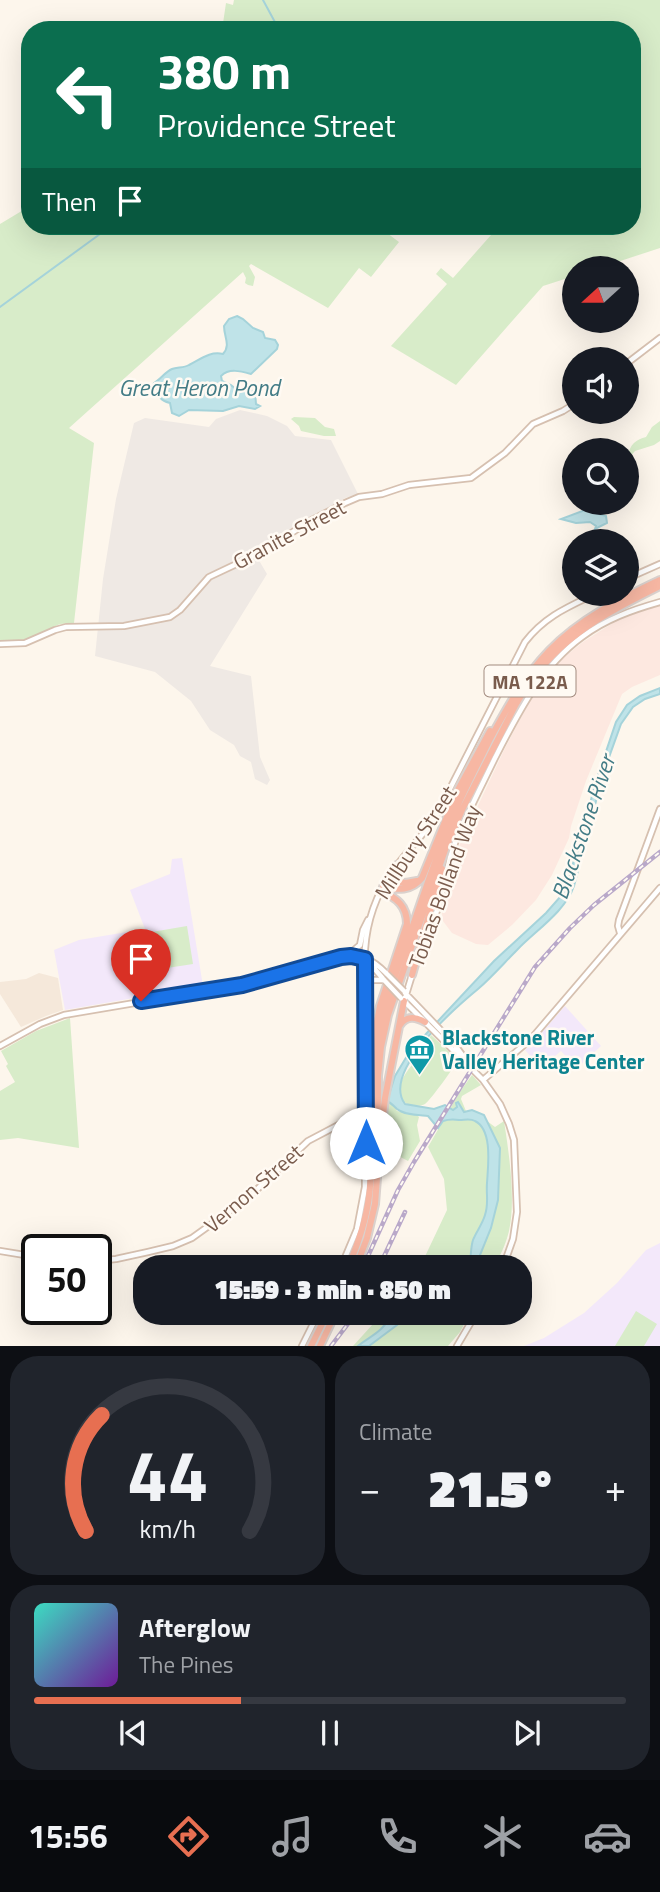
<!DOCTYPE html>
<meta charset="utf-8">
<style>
:root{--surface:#171b24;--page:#20242c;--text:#f1f3f6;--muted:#9ea1a6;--line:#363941;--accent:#e76f51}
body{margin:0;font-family:"Titillium Web",sans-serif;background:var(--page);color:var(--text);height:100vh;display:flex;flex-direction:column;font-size:26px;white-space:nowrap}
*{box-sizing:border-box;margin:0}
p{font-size:23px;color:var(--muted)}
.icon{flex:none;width:38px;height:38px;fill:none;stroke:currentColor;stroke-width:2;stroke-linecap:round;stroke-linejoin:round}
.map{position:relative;height:1346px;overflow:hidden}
.sheet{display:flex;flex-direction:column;gap:10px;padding:10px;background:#0d0f14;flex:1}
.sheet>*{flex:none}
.top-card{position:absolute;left:21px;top:21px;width:620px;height:214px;border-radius:28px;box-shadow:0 7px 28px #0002;background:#0b6e4f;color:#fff;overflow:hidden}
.needle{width:46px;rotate:249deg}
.controls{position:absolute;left:562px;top:256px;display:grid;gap:14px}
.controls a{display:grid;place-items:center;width:77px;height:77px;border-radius:50%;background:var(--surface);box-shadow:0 7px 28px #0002;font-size:35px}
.speed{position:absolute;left:21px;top:1234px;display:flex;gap:14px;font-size:35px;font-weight:700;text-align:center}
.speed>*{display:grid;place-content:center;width:91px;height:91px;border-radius:50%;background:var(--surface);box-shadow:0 7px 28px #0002;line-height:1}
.speed .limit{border:4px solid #111;border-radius:10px;background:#fff;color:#111}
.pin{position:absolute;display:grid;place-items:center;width:60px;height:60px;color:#fff;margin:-72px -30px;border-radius:50% 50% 50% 0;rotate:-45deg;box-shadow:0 0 7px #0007}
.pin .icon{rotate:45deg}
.me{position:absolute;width:77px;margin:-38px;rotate:0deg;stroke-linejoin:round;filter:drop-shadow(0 0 5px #0008)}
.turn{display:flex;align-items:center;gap:24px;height:147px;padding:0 21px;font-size:32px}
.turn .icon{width:91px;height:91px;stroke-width:2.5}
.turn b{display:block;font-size:49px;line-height:60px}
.then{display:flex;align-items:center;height:66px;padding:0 21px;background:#0003;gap:14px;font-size:26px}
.big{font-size:52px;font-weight:800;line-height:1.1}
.sheet .tile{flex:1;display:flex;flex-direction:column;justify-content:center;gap:10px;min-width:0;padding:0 24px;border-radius:28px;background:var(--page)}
.sheet .dial{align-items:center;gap:0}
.dial svg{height:182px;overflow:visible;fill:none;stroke:var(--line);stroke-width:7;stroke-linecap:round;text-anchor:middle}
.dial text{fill:var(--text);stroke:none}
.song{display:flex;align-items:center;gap:21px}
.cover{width:84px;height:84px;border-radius:10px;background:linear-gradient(135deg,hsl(170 70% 55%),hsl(280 70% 35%))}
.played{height:7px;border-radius:4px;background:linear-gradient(90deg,var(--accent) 35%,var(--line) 35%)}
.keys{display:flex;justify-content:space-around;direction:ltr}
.heat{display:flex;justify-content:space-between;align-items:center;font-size:38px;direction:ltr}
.sheet .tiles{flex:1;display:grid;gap:10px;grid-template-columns:1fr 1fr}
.tile:last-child{grid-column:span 2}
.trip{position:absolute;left:133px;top:1255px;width:399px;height:70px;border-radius:28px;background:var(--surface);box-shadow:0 7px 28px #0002;font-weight:800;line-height:70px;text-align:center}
.dock{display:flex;height:112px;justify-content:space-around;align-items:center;background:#090b0e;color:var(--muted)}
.dock .icon{width:49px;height:49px}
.dock .on{color:var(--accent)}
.dock b{font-size:32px;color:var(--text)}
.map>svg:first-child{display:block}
</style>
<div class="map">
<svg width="660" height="1346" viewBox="0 0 660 1346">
<rect width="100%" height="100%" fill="#fdf6ec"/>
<path fill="#f5e8da" d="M39 973 58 978 63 1010 46 1016 21 1027 0 994V982L26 979Z"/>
<path fill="#fde8e0" d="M660 605V675L632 687 622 694 586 781 571 826 569 838 552 875 536 900 512 925 488 945 476 944 452 933 443 921 442 913 451 871 460 844 505 748 528 704 549 675 563 658 583 642 619 619 640 611Z"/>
<path fill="#efe9e4" d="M240 410 267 416 287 426 295 436 331 440 358 494 345 498 254 552 267 574 210 666 251 676 260 757 270 780 267 785 255 779 251 762 240 756 234 745 210 730 191 701 155 672 95 656 103 579 116 499 134 423 145 418 209 427 216 419Z"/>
<path fill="#f3e8fa" d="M182 858 203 986 65 1010 54 950 79 940 145 929 130 890 170 874 172 859Z
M565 1006 601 1046 577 1068 561 1051 541 1068 525 1050 537 1038Z
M660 1243V1346H524L544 1338 584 1313 617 1283 646 1250Z"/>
<path fill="#d8ecc9" d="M234 0H660V248L599 268H574V276L543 286 456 385 391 346 447 284 436 274 441 268 453 278 499 226H632V30H222L226 3 233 5Z
M30 206V226H75L77 229 85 226H392L387 233 399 242 371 277 359 268 328 308 251 264 249 266 255 277 253 286 248 285 245 283 246 278 243 272 69 428 94 443 74 623 60 624 24 640 0 641V224Z
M294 417 315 418 325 427 334 429 336 436H324L301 431 299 426 291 419Z
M660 421V441L654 445 635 451 629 458C627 447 636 439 646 437L652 427Z
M187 926 193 964 141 972 134 935Z
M70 1018 79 1148 18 1138 0 1140V1091L15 1082 6 1066 8 1064 1 1051 36 1031Z
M431 1035 458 1060C455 1066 430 1101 425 1104 420 1107 409 1106 404 1102 401 1099 399 1091 400 1086 402 1075 418 1058 424 1049 427 1046 429 1039 431 1035Z
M472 1075 481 1085 462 1096 461 1099 466 1111 487 1121 495 1127 504 1121C509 1153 516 1200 509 1231 506 1244 500 1256 494 1267H420L447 1210 444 1179 428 1147 459 1093Z
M387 1101 391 1102 397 1111 417 1115 419 1117 417 1125 420 1141 408 1161 387 1150Z
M636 1311 657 1324 644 1346H615Z
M383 1313H470L460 1332 448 1346H353Z"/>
<path fill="#bfe3e8" stroke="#a5d3da" stroke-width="2" d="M237 316 243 319 253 328 263 332 265 338 275 340 278 345 277 349 251 374C240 371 229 368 221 376L222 381 231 385 237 390 255 391 256 404 260 406 255 409 239 406 223 411 189 410 179 416 172 413 170 403C159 400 159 397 159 387L157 389 152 388 154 383C161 379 165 372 172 369 177 367 184 368 189 365 201 359 210 351 223 354 231 345 224 337 224 326L229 319Z
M585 510 606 516 607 523 595 529 596 526 590 522 576 523 561 519Z
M660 688V694L645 699 633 707 621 724 603 774 574 886C565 912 535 931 517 950 504 963 492 977 478 989 455 1008 381 1072 405 1104L434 1109 445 1105 453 1110 457 1107 456 1103 458 1102 464 1112 472 1110 484 1115 500 1148 498 1200 491 1228 480 1255 478 1267H468C472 1258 470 1249 473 1240 476 1232 482 1225 485 1215 489 1203 486 1195 487 1183 488 1166 493 1130 475 1121 470 1118 465 1120 459 1120 453 1119 449 1119 443 1121L438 1128 428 1116C418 1115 404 1115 397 1109 394 1106 391 1103 387 1101L395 1076 410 1051 494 961 546 913 561 896 566 885 585 826 594 787 616 722 627 705 640 696Z
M397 1313H408L397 1325 369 1346H358C365 1340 375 1335 381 1329 386 1323 391 1318 397 1313Z"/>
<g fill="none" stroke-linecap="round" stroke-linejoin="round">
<path stroke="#a5d3da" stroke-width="2" d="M263 0 276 24V30
M0 307 111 226"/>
<defs>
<path id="secondary" d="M626 364 660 338
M626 579 660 564
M0 644 25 643 55 630 66 627 124 626 170 617 180 610 209 577 264 551 308 522 345 503 359 497 382 494 409 485 471 478 505 453 533 424 563 411 574 404
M620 933 618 926 619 920 660 809
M347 956 360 945 363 930 368 920
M366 959 385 981
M419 960 439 905 450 858 456 840C468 812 482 785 495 758 518 713 541 667 582 637 606 619 632 610 660 602
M367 985 373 980H384
M405 993 454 1044 463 1056
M403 1000 483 1080 500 1104 509 1124 514 1140 517 1212 513 1239 503 1267
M404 1001 412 975
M0 1046 40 1024 64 1015 241 985 341 957C363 954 372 959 387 974
M483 1080 531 1039 660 888
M0 1251 37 1257
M96 1261 116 1259 148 1252 173 1246 192 1238 249 1197 308 1141 346 1121 366 1112
M341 1267 357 1229 365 1187V949C367 921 376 895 392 872 405 853 423 836 436 816L525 642C545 616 568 607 597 593
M302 1346 319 1312
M457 1346 477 1312"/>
<path id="highway" d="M397 865 394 875 398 882 406 883 417 881
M383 887C398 890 411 891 422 878L458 790 490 731
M412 975 442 869
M400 1025C407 1015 416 1017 425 1022
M371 1053 380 1006 407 924C407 906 397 898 381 891
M381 1133 385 1098 404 1001
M348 1267C358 1244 366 1221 369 1196 375 1149 368 1100 375 1053 381 1011 397 970 411 931 424 894 436 857 451 821 462 793 477 766 490 739 507 708 524 677 549 651 580 619 620 599 660 580
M356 1267 367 1238 375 1204 377 1178 378 1076 381 1047 388 1015 446 847 462 810 516 704C552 641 598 617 660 586
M311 1346 328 1312
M320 1346 336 1312"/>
</defs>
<use href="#secondary" stroke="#d6c0b0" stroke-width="8"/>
<use href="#highway" stroke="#dad1cd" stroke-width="10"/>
<use href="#secondary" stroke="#fff" stroke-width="4.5"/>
<use href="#highway" stroke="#f7b7a3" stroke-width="6"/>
<defs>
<path id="rail" d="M363 1267 398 1190 414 1162 535 967 570 928 594 905 660 852
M379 1267 405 1212
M331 1346 357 1312"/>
</defs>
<use href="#rail" stroke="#b9a8c9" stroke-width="4.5"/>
<use href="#rail" stroke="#fffaf3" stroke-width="2" stroke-dasharray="5" stroke-linecap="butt"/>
<defs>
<path id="secondary-bridge" d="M387 974 404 991
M385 981 401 998"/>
</defs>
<use href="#secondary-bridge" stroke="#d6c0b0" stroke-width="8" stroke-linecap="butt"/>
<use href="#secondary-bridge" stroke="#fff" stroke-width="4.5"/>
</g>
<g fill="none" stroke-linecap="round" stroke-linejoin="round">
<defs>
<path id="route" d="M141 1001 242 985 341 957 351 956 365 959 366 1143"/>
</defs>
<use href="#route" stroke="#114b97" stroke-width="18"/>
<use href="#route" stroke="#1a73e8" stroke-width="12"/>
</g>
<defs>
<symbol id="museum-pin" viewBox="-11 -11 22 30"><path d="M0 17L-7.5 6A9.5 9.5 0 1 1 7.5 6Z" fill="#0f9aa8" stroke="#fffaf3"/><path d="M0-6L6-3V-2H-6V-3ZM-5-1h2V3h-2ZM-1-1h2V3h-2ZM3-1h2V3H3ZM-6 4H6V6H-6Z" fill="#fff"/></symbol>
</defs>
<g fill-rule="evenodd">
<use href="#museum-pin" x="402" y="1032" width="35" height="47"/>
</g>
<g text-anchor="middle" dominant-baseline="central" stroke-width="5" stroke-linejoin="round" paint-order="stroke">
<rect fill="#fffaf3" stroke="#a28b7f" stroke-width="2" x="484.5" y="665.5" width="91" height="31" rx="5"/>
<g font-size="19" font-weight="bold" fill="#7a5c4d">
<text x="530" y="681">MA 122A</text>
</g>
<g font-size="21" fill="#7a5c4d" stroke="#fffaf3">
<text transform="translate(289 534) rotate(-28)">Granite Street</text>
<text transform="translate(415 842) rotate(-57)">Millbury Street</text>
<text transform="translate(444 886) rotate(-70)">Tobias Bolland Way</text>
<text transform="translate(253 1188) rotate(-41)">Vernon Street</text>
</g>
<g font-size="21" font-weight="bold" fill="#0d838f" stroke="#fffaf3" text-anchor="start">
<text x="442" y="1037">Blackstone River<tspan x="442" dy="24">Valley Heritage Center</tspan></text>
</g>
<g font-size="23" font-style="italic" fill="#437c86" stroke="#fffaf3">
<text x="199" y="387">Great Heron Pond</text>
<text transform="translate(583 827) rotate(-71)">Blackstone River</text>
</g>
</g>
</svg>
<div class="controls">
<a><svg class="needle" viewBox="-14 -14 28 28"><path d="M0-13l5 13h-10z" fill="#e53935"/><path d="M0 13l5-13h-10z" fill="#9ea1a6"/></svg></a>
<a><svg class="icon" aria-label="sound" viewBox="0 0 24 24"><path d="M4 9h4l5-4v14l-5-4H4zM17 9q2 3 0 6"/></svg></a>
<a><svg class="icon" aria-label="search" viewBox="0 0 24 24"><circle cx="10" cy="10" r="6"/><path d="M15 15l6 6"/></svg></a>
<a><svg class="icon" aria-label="layers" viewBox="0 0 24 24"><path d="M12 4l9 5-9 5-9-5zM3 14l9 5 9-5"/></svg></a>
</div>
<div class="speed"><div class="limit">50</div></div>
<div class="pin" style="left:141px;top:1001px;background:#d93025"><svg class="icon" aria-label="arrive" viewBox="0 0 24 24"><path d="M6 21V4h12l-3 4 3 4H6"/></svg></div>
<svg class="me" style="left:366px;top:1143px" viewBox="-20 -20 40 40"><circle r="19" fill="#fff"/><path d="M0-13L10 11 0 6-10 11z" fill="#1a73e8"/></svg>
<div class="trip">15:59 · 3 min · 850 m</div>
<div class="top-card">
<div class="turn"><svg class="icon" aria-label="left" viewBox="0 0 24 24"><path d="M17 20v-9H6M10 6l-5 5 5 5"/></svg><div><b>380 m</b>Providence Street</div></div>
<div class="then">Then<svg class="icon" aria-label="arrive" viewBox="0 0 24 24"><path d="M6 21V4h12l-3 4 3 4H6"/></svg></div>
</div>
</div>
<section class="sheet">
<div class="tiles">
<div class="tile dial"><svg viewBox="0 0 100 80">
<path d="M14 69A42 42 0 1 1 86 69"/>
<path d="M14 69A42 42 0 0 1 21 18" stroke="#e76f51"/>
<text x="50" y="56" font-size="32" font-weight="700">44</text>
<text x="50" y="72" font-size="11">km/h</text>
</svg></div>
<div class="tile"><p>Climate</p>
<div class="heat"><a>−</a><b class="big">21.5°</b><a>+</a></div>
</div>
<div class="tile">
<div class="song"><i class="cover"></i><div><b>Afterglow</b><p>The Pines</p></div></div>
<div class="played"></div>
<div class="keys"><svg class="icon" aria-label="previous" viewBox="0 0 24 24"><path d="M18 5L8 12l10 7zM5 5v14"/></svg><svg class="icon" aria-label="pause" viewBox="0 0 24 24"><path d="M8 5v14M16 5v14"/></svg><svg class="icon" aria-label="next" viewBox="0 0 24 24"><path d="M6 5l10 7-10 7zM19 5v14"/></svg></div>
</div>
</div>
</section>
<nav class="dock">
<b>15:56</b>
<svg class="icon on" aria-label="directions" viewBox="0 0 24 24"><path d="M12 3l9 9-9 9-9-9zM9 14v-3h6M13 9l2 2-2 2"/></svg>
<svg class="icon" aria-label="music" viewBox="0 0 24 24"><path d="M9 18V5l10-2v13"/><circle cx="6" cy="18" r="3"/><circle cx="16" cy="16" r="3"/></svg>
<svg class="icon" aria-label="phone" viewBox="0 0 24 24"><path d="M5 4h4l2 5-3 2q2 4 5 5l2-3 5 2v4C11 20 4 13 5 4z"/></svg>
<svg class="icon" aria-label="climate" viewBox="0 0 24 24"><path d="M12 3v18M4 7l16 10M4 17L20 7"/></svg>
<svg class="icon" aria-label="car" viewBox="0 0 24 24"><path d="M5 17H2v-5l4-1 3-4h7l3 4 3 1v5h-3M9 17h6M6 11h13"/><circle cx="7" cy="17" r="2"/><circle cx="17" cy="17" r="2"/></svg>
</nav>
